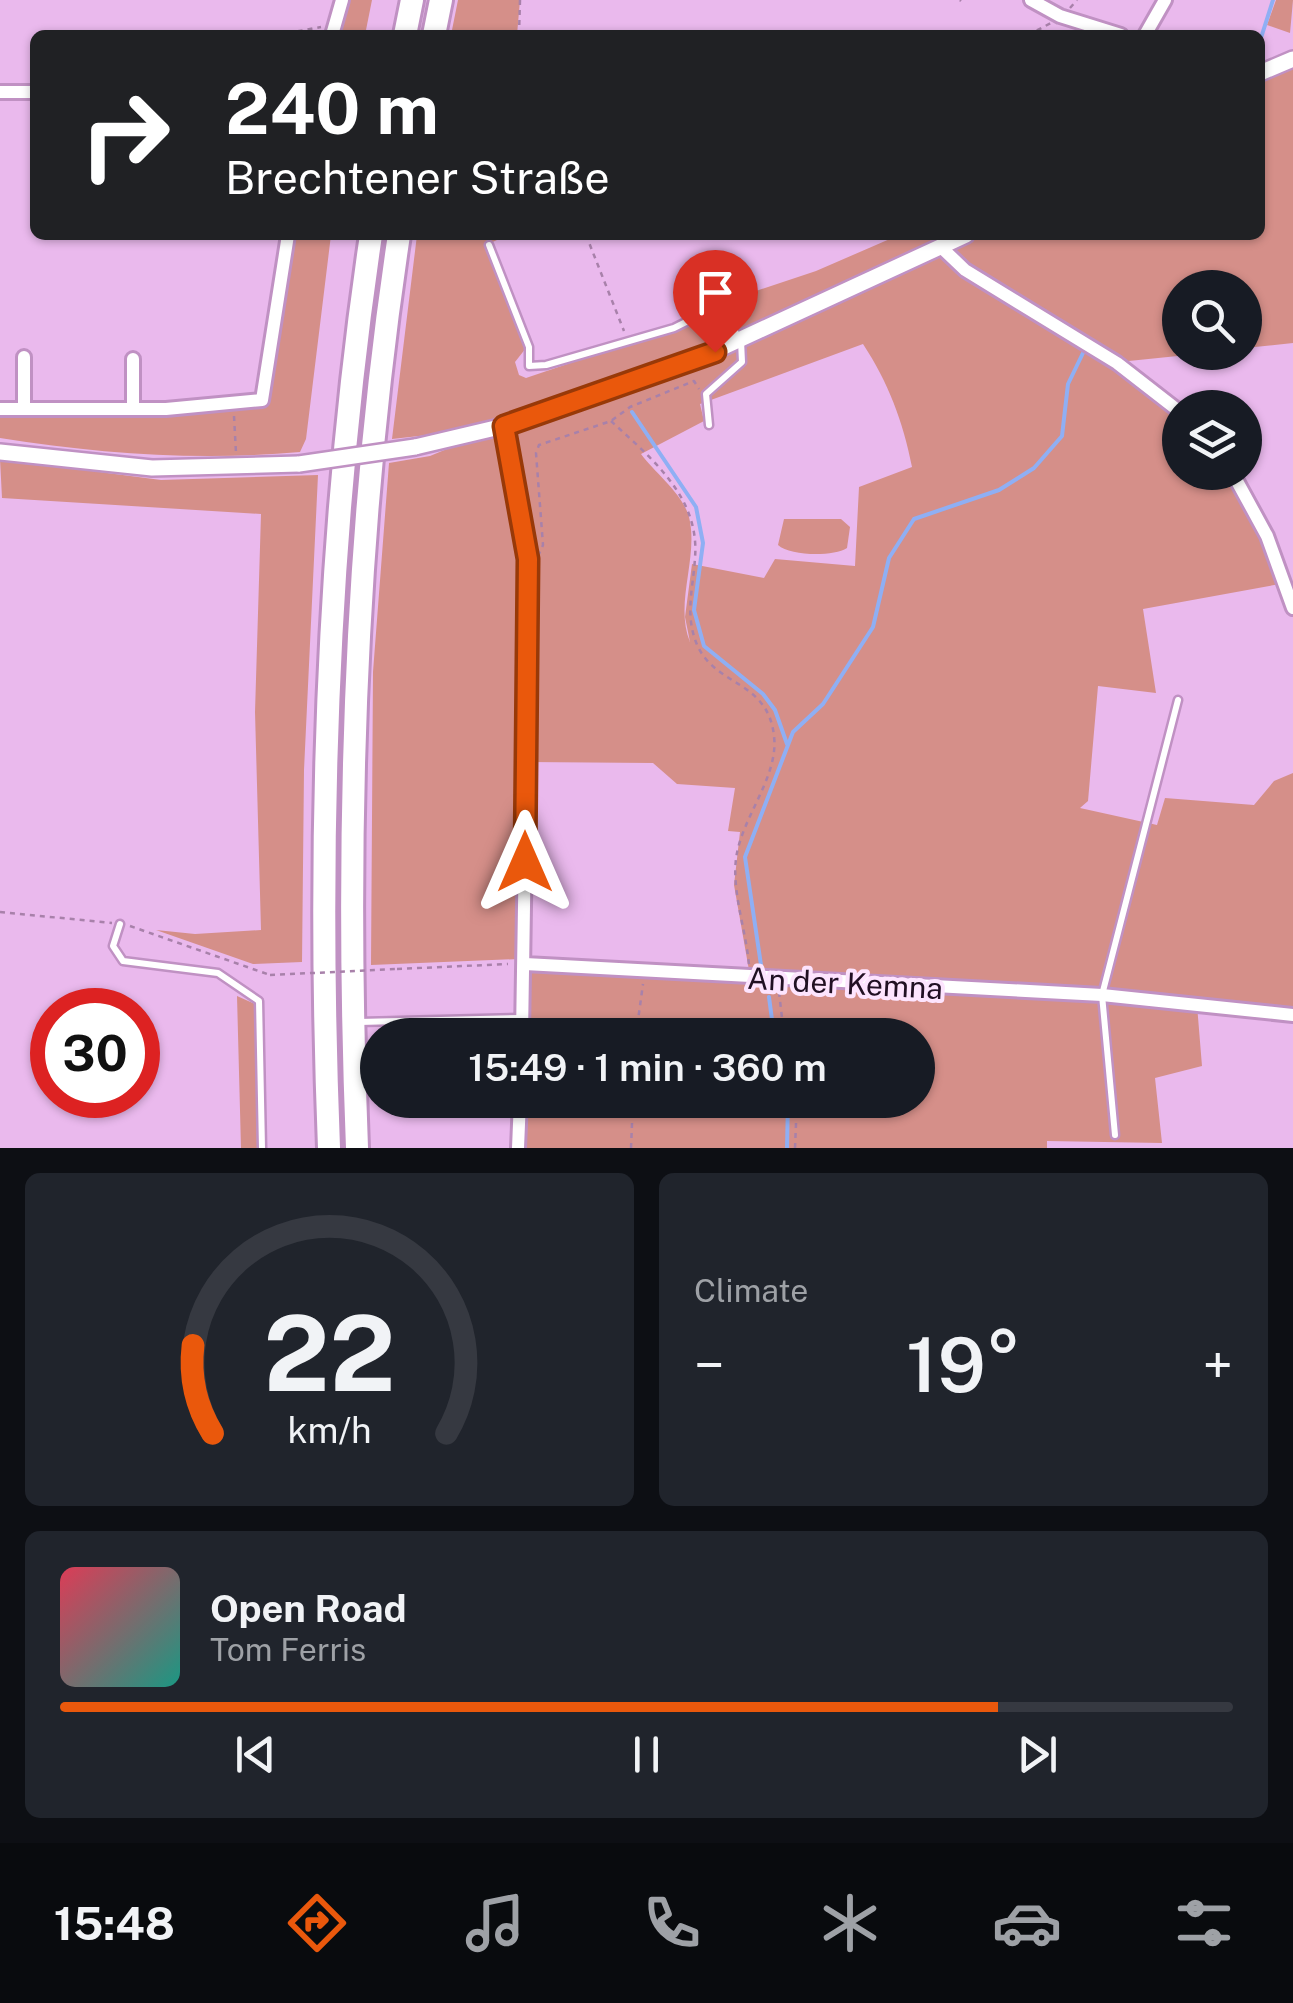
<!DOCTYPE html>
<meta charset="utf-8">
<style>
:root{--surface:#171b24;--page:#20242c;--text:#f1f3f6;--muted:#9ea1a6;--line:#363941;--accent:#ea580c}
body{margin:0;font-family:"Public Sans",sans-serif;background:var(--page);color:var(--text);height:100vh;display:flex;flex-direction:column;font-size:38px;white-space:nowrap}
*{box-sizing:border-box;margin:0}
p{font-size:32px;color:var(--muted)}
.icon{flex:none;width:55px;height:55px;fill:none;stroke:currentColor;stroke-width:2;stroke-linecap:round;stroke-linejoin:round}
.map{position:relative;height:1148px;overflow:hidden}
.panel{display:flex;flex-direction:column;gap:25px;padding:25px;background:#0d0f14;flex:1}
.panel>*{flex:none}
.guide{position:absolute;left:30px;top:30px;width:1235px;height:210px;border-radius:15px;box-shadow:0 2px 8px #0004;background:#202124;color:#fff;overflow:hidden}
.controls{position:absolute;left:1162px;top:270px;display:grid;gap:20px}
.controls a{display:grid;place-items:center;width:100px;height:100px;border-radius:50%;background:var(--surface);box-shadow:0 2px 8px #0004;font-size:50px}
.speed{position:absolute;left:30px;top:988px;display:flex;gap:20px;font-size:50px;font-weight:700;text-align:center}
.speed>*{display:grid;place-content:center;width:130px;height:130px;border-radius:50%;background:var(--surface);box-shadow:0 2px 8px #0004;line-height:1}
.speed .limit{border:15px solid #d22;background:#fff;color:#111}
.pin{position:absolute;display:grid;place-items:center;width:85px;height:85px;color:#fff;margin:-102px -42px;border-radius:50% 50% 50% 0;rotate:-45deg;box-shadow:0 0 10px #0007}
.pin .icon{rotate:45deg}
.me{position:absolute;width:110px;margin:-55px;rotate:0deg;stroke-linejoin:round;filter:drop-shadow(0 0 8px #0008)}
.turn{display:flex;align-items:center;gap:35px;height:210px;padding:0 30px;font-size:45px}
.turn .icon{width:130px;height:130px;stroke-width:2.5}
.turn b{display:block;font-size:70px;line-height:85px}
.big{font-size:75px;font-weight:600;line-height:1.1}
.panel .widget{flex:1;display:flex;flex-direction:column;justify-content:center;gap:15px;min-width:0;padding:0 35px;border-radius:15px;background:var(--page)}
.panel .dial{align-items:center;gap:0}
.dial svg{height:260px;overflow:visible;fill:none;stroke:var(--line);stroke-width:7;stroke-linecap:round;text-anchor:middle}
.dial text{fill:var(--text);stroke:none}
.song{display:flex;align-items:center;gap:30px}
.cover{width:120px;height:120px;border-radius:15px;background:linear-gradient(135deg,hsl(350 70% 55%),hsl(170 70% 35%))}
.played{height:10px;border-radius:5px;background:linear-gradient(90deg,var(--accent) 80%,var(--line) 80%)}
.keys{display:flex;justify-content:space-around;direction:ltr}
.heat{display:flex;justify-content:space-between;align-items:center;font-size:55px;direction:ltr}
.panel .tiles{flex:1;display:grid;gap:25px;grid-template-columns:1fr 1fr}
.widget:last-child{grid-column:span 2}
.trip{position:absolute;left:360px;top:1018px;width:575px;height:100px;border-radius:50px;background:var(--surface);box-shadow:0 2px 8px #0004;font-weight:600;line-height:100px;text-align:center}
.dock{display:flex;height:160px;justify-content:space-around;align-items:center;background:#090b0e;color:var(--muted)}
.dock .icon{width:70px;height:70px}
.dock .current{color:var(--accent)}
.dock b{font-size:45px;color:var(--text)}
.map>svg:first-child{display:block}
</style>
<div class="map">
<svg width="1293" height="1148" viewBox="0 0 1293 1148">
<rect width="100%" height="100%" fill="#eab9ed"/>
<path fill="#d58f89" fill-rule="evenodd" d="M342 0H372L365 35H332Z
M458 0H520L517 35H451Z
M1276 0H1293L1290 33 1267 25Z
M1293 60V343L1245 348V288H1180V352L1207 353 1119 362 1180 412V472L1232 473 1285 583 1143 609 1156 693 1098 686 1088 801 1080 808 1157 825 1165 798 1254 805 1274 781 1293 773V1015L1197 1005 1202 1066 1155 1078 1162 1143 1047 1141V1148H524L526 1100H918V1035H528L531 956 550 965 750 976 734 885 740 832 728 831 735 788 677 784 653 763 527 762 535 567 509 447 523 559 519 959 371 965 373 672 389 463 430 456 500 427 392 439 417 235H508L486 245 526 348 515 362 519 375 526 378 674 328 726 301 816 271 899 235H1260V74ZM863 344C888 382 903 421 912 467L859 487 855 566 775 559 764 578 692 564 685 617 690 642C674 603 699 558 689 517 683 494 655 473 641 454L704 421 700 404Z
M288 235H331L306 439 300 452C199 461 100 454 0 438V409L262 400Z
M0 459 161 480 318 475 304 770 302 962 253 964 156 930 195 934 261 930 255 712 261 514 2 498Z
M784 519H841L850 527 847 548C833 557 790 556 778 545Z
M237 996 255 1004 257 1148H241Z"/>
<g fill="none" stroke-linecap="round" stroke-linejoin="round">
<path stroke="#8faff4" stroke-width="4" d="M1260 41 1273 0
M632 412 696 507 703 543 694 610 704 646 763 694 775 710 787 744
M761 965 745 857 793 732 823 704 873 627 889 558 914 519 999 490 1034 468 1062 436 1068 384 1083 353
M769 997 774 1035
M787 1148 788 1100"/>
<defs>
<path id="service" d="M489 245 529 347V366L546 365 674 328 706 312 724 314 741 341 742 362 706 394 709 425
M120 924 113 946 123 961 218 973 259 1001 262 1148
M359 1022 522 1018
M1115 1135 1102 995 1178 700"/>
<path id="minor" d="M1031 0 1060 16 1121 35
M332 35 342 0
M1145 35 1165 0
M0 92H35
M943 249 965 270 1117 363 1180 412
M133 359V409
M0 409H166L262 400 288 235
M24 409V357
M504 426 529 585 522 1035
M1232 472 1267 536 1293 608
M525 964 1102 995 1293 1015
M518 1148 520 1100"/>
<path id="tertiary" d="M1260 73 1293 59
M415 447 504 426 689 363 966 235
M0 452 152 468 299 464"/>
<path id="motorway" d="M405 35 412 0
M434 35 441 0
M329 1148C317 843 326 537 371 235
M357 1148C345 844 353 537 399 235"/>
</defs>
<use href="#service" stroke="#c091c3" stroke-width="11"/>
<use href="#minor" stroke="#c091c3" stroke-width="18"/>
<use href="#tertiary" stroke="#c091c3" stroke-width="20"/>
<use href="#motorway" stroke="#c091c3" stroke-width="28"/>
<path stroke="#a881aa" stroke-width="2.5" stroke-dasharray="5 5" stroke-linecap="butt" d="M960 0 961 1
M1070 8 1077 0
M278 35 321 27
M519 35 520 0
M1028 35 1051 23
M586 235 624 331
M234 416 236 453
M611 421C652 459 700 497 695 558 693 590 684 616 698 647 718 687 768 681 774 736 779 777 741 818 736 859 732 893 746 930 749 965
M538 556 543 545 536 453 539 445 611 421 630 407 694 381 699 389
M0 912 112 923
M130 926 270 975
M397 969 508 964
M779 992 784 1035
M636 1035 643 984
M631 1148 633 1100
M795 1148 797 1100"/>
<use href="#service" stroke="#fff" stroke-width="6"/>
<use href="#minor" stroke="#fff" stroke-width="12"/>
<use href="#tertiary" stroke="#fff" stroke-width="15"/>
<use href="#motorway" stroke="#fff" stroke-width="22"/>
<defs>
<path id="tertiary-bridge" d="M299 464 415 447"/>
</defs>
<use href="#tertiary-bridge" stroke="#c091c3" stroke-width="20" stroke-linecap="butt"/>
<path stroke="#a881aa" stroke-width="2.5" stroke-dasharray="5 5" stroke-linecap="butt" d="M270 975 397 969"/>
<use href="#tertiary-bridge" stroke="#fff" stroke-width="15"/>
</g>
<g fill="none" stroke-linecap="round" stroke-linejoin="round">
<defs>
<path id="route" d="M525 862 528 559 504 426 715 352"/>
</defs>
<use href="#route" stroke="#983908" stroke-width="25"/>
<use href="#route" stroke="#ea580c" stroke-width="18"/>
</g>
<g text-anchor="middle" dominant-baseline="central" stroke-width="8" stroke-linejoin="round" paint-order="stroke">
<g font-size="30" fill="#211023" stroke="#fde4fe">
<text transform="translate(845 983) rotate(3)">An der Kemna</text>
</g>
</g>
</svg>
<div class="controls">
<a><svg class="icon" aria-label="search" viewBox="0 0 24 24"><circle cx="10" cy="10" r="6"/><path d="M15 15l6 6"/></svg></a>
<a><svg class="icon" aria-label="layers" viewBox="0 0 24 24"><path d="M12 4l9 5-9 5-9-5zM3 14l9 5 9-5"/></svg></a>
</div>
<div class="speed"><div class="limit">30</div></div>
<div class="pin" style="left:715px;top:352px;background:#d93025"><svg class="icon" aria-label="arrive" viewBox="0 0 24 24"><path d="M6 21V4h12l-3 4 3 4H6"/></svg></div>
<svg class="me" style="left:525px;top:862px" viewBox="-20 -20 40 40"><path d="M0-17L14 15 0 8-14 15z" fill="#ea580c" stroke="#fff" stroke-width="4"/></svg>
<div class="trip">15:49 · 1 min · 360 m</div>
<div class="guide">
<div class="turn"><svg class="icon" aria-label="right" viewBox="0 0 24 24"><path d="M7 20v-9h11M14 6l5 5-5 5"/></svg><div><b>240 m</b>Brechtener Straße</div></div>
</div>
</div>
<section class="panel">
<div class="tiles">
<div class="widget dial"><svg viewBox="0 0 100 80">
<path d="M14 69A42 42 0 1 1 86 69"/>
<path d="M14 69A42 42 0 0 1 8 42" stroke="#ea580c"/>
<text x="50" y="56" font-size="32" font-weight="700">22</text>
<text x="50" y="72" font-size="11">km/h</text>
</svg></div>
<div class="widget"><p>Climate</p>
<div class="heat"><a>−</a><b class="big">19°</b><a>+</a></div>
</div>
<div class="widget">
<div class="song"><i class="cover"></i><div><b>Open Road</b><p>Tom Ferris</p></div></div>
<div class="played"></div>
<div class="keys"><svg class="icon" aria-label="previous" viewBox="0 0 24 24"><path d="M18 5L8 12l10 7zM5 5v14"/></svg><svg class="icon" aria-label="pause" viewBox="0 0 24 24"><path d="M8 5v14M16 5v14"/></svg><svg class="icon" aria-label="next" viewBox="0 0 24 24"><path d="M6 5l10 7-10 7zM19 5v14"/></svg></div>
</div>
</div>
</section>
<nav class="dock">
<b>15:48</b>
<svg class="icon current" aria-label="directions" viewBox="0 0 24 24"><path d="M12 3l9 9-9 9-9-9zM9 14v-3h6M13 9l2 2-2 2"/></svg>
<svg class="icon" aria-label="music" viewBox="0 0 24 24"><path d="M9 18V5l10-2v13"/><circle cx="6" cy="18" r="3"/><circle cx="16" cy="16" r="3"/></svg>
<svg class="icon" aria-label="phone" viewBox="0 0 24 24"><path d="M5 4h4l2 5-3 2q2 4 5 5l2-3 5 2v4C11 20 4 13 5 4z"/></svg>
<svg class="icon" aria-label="climate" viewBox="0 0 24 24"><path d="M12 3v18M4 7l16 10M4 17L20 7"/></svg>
<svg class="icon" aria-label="car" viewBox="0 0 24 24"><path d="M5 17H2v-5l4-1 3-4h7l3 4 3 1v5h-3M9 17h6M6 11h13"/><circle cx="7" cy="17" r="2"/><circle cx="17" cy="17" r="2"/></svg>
<svg class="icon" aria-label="filters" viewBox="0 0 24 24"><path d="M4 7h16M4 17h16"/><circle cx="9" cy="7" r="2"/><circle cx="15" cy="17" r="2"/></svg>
</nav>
